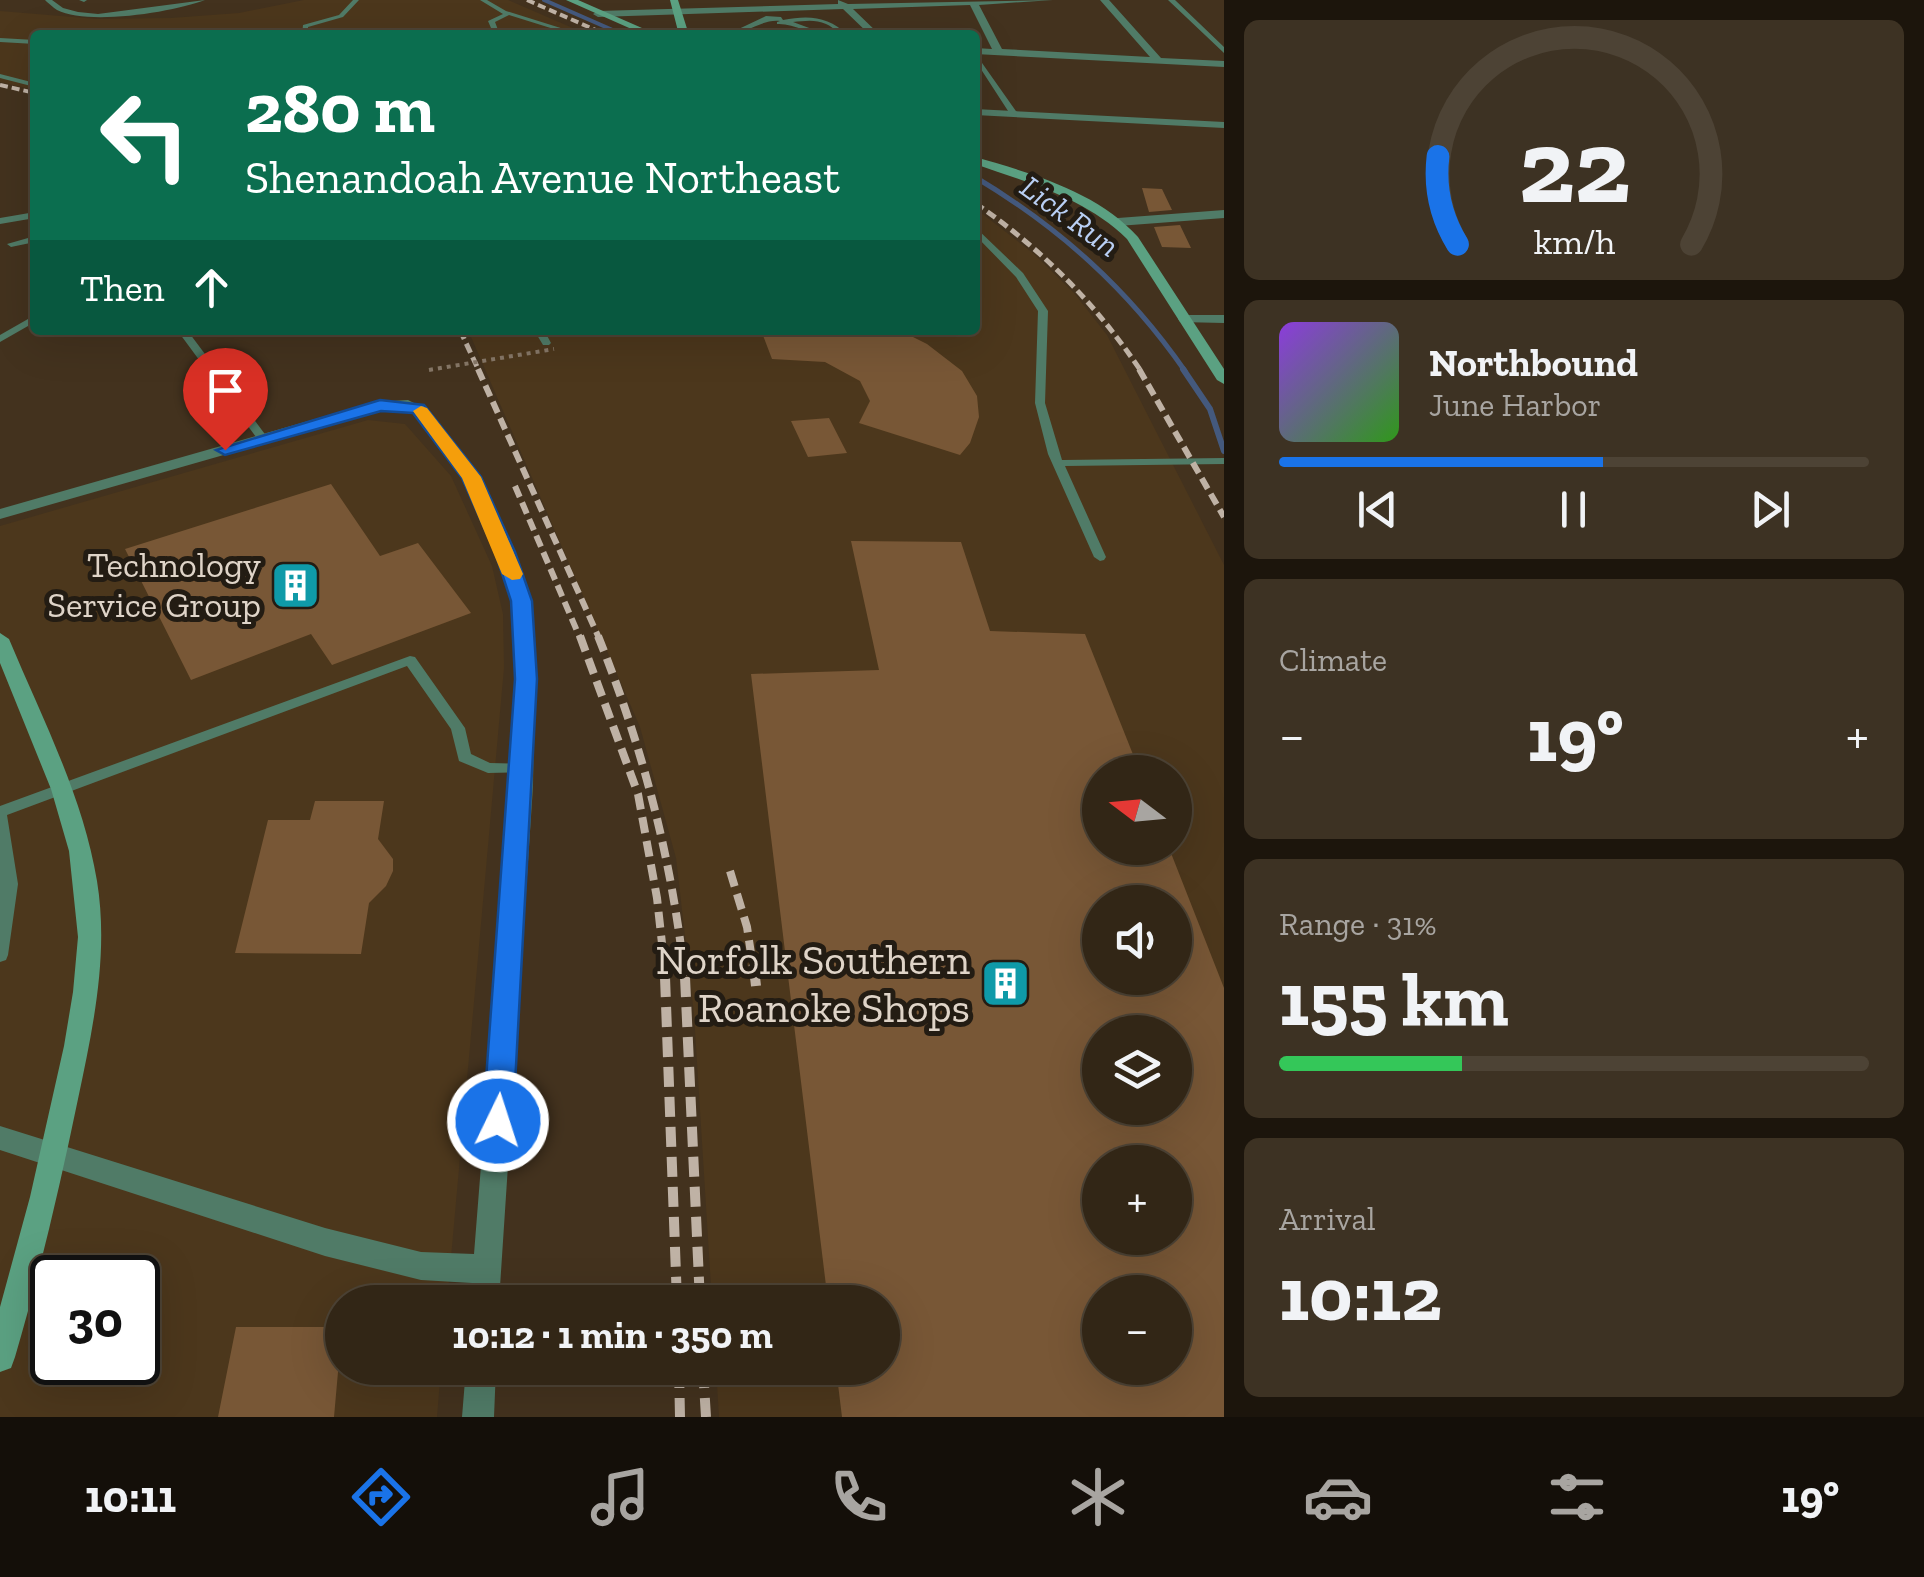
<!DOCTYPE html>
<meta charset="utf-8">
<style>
:root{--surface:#322616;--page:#3d3223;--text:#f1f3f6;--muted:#a8a5a1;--line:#4d4335;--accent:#1a73e8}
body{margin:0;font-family:"Zilla Slab",serif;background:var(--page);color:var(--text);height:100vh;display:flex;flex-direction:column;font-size:38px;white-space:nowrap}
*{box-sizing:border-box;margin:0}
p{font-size:32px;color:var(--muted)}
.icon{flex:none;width:55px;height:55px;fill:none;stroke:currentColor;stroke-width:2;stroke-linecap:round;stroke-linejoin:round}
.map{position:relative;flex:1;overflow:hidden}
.side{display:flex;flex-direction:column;gap:20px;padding:20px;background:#1c150c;width:700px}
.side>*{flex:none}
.banner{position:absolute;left:30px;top:30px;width:950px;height:305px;border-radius:10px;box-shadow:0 10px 40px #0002,0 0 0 2px var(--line);background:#0b6e4f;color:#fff;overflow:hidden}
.needle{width:65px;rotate:286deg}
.tools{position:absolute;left:1082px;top:755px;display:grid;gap:20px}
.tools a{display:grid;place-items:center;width:110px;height:110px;border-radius:50%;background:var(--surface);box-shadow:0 10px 40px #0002,0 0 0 2px var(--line);font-size:50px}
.speed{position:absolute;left:30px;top:1255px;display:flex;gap:20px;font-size:50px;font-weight:700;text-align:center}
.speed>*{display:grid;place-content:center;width:130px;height:130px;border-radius:50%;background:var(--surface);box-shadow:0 10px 40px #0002,0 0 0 2px var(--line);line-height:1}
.speed .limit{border:5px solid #111;border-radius:15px;background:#fff;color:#111}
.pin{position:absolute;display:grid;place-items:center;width:85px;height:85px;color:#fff;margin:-102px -42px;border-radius:50% 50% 50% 0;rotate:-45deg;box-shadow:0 0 10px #0007}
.pin .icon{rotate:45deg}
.me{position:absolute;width:110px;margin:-55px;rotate:4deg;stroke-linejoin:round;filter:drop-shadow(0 0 8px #0008)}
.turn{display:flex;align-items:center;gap:35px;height:210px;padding:0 50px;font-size:45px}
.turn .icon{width:130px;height:130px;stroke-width:2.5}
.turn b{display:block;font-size:70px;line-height:85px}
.then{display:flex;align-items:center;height:95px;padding:0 50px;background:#0003;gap:20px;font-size:38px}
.big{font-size:75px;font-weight:700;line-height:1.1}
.side .tile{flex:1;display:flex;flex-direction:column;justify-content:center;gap:15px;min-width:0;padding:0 35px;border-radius:15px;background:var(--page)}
.side .dial{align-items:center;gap:0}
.dial svg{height:260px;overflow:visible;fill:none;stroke:var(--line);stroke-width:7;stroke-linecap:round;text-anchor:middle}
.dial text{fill:var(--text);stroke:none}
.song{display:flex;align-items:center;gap:30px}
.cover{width:120px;height:120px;border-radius:15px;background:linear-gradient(135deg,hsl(270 70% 55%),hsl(110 70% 35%))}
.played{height:10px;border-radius:5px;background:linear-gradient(90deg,var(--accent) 55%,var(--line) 55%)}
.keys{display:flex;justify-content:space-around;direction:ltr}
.heat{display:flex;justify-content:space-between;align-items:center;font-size:55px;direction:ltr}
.charge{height:15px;border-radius:8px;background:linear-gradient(90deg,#34c759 31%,var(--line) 0)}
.trip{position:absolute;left:325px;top:1285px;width:575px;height:100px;border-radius:50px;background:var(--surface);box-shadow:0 10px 40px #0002,0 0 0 2px var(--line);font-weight:700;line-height:100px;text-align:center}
.dock{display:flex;height:160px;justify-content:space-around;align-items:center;background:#140f09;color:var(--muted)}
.dock .icon{width:70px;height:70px}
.dock .active{color:var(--accent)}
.dock b{font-size:45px;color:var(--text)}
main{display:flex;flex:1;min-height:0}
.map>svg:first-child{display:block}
</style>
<main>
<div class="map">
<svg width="1224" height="1417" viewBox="0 0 1224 1417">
<rect width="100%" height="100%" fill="#43321e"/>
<path fill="#4c371c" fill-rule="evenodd" d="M304 0H508L589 35H35V90L0 82V11L97 19 171 18 239 13Z
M975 208 1034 254 1074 293 1107 335 1224 565V1417H719L716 1368H882V1302H712L694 1014 676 858 640 727 468 330H975ZM1100 772H1175V848H1100ZM1100 902H1175V978H1100ZM1100 1032H1175V1108H1100ZM1100 1162H1175V1238H1100ZM1100 1292H1175V1368H1100Z
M368 420 405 424 451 476 492 566 503 614 504 668 447 1302H342V1368H441L437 1417H0V526ZM52 1278H138V1362H52Z"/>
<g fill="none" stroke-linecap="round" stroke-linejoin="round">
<path stroke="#44597d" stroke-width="4" d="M544 0 624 35"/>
<path stroke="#44597d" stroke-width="5" d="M975 177C1060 228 1128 289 1185 371"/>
<path stroke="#44597d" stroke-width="6" d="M1183 369 1210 409 1224 451"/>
</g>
<path fill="#785736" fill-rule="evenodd" d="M1142 188 1162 189 1172 210 1149 212Z
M1180 225 1191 248 1162 247 1154 227Z
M761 330H899L927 344 962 371 977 396 979 417 970 443 960 455 859 423 870 401 860 381 825 362 772 359Z
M829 418 847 453 808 457 791 421Z
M331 484 380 556 418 543 471 613 332 665 311 634 191 680 125 549Z
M851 541 961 542 990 631 1085 634 1140 772H1100V848H1169L1224 988V1417H842L836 1368H882V1302H828L751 674 879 670ZM1100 902H1175V978H1100ZM1100 1032H1175V1108H1100ZM1100 1162H1175V1238H1100ZM1100 1292H1175V1368H1100Z
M315 801H384L378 839 393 859V871L386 886 369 903 361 954 235 953 268 820H310Z
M236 1327H342L334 1417H218Z"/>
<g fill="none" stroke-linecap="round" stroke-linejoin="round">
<path fill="#507b67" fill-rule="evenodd" d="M45 0H52L63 8 78 12 98 14 205 0C174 12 88 26 57 10 54 8 47 2 45 0Z
M79 0H87L84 2Z
M353 0H359L343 17 308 27V35H302L303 25 339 15Z
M480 0H487L506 11 583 35H573L509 15 495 22 500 35H494L488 21 503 14Z
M1168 0H1175L1224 47V53Z
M766 16 781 17 783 20C808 15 829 16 847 35 837 34 835 28 826 24 815 19 804 21 793 22L828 35C810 35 794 23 777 24V22L780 21C760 19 746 35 726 35Z
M0 38 35 40V44L0 42Z
M975 53 1018 114 1017 116 1010 114 975 60Z
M0 74 35 83V87L0 78Z
M35 212V218L0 224V218Z
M975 227 1023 273 1048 311 1045 403 1062 460 1224 458V464L1065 466 1106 557 1104 560 1100 561 1094 557 1048 454 1035 403 1038 311 1016 277 975 235Z
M35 236V242L11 247 7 244Z
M35 315V322L0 342V335Z
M177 330H187L267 437V441H259Z
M534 330H544L551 343 549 345H543Z
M410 656 415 657 465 728 471 754 490 763 527 764 529 768 527 772 488 773 459 761 451 729 407 666 7 815 18 884 8 955 6 960 0 962C0 910 0 858 0 806Z"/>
<path fill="#507b67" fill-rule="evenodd" d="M838 0 848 4 1053 0 979 5 1002 49 1150 57 1100 0H1109L1161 58 1224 61V67L975 54V48L992 49 970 5 853 9 880 35H870L843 9 598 17 593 14 598 11 838 4Z
M975 109 1224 122V128L975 115Z
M1224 210V218L1118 226 1112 222 1118 218Z
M1185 315H1224V323L1180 322 1178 319Z
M408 400 430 411 479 477 514 552 530 601 535 634 533 786 499 1302H471L472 1283 421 1280 325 1256 0 1150V1126L325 1228 421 1252 474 1254 511 786 517 634 512 601 496 552 463 477 420 417 405 410H381L0 519V509L375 402Z
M466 1368H496L494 1417H462Z"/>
<path fill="#5ba182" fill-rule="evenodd" d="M566 0H578L658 35H645Z
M670 0H678L689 35H679Z
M975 157C1031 173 1098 192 1138 237L1224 369V384L1217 380 1127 239C1085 198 1029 183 975 164Z
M0 633 9 639C42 718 83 796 97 881 109 954 93 1028 78 1099 60 1186 40 1272 15 1357L11 1368 0 1372V1307L30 1197 64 1046 73 992 78 937 69 851 51 789 0 663Z"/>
<path stroke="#bfb2a5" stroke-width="4" stroke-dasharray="8 4" stroke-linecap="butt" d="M527 0 607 35
M0 85 35 93"/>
<path stroke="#bfb2a5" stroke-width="5" stroke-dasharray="10 5" stroke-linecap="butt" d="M975 203C1043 250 1095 303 1141 371
M460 330 479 371"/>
<path stroke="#bfb2a5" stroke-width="6" stroke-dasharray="12 6" stroke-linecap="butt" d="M478 369 599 638
M1139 369 1224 517
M515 486 580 638"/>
<path stroke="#bfb2a5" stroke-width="8" stroke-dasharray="16 8" stroke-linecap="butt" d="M580 636 638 794 657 898 666 980
M598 636C643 748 672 859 685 980
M730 871 747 927 755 980"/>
<path stroke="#bfb2a5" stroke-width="10" stroke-dasharray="20 10" stroke-linecap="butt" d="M665 977 677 1302
M685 977 700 1302
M755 977 756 986
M679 1368 680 1417
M703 1368 706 1417"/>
<path stroke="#867767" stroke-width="4" stroke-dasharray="4 5" stroke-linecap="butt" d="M429 370 554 349"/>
</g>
<path fill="#1a73e8" stroke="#114b97" stroke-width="2.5" d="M380 400 424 405 481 477 515 552 532 601 537 679 513 1121 509 1131 498 1135 487 1131 483 1121 515 679 511 601 495 552 462 478 413 413 381 411 225 455 216 450Z"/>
<path fill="#f59e0b" d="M421 406 427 408 481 477 523 574 520 579 512 580 502 574 462 478 413 411Z"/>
<defs>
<symbol id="building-square" viewBox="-11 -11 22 22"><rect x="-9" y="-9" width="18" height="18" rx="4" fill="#0f9aa8" stroke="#231c13"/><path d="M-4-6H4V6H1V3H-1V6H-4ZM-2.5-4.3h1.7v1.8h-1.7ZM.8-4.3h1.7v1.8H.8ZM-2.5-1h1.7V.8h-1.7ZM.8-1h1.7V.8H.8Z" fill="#fff"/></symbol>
</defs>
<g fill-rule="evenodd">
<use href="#building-square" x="268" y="558" width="55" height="55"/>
<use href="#building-square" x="978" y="956" width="55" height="55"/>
</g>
<g text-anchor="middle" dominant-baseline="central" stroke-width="10" stroke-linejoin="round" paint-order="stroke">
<g font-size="32" font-style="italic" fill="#b9cff4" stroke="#231c13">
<text transform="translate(1070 216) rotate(36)">Lick Run</text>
</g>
<g font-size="35" fill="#dfd4c8" stroke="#231c13" text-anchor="end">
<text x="261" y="565">Technology<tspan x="261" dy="40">Service Group</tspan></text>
</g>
<g font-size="42" fill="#dfd4c8" stroke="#231c13" text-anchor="end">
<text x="970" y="959">Norfolk Southern<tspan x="970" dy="48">Roanoke Shops</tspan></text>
</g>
</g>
</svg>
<div class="tools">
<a><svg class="needle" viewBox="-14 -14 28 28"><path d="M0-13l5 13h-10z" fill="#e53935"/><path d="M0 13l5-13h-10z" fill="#a8a5a1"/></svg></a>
<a><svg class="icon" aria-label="sound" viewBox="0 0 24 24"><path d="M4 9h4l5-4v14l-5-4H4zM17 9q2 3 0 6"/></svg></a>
<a><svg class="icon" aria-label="layers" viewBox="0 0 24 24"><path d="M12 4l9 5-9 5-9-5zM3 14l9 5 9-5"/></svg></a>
<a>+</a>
<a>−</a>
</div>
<div class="speed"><div class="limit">30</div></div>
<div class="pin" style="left:225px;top:450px;background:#d93025"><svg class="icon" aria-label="arrive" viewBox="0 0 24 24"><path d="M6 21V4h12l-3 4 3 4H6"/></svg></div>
<svg class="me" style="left:498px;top:1121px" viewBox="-20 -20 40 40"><circle r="17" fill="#1a73e8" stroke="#fff" stroke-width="3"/><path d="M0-11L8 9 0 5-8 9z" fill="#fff"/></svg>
<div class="trip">10:12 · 1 min · 350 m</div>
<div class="banner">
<div class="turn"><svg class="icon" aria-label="left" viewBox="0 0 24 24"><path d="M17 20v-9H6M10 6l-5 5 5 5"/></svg><div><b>280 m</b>Shenandoah Avenue Northeast</div></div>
<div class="then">Then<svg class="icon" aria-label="ahead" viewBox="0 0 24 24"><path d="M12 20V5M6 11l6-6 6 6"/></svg></div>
</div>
</div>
<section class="side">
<div class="tile dial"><svg viewBox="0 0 100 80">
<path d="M14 69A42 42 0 1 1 86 69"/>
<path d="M14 69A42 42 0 0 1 8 42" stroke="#1a73e8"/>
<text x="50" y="56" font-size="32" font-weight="700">22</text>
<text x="50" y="72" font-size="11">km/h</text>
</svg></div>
<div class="tile">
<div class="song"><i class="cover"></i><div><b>Northbound</b><p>June Harbor</p></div></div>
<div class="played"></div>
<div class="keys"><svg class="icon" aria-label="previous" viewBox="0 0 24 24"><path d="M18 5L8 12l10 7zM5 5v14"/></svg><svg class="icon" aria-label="pause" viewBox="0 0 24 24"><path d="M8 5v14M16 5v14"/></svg><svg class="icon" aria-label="next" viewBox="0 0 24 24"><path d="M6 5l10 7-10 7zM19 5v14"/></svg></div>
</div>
<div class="tile"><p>Climate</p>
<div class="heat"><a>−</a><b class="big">19°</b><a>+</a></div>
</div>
<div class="tile"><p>Range · 31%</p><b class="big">155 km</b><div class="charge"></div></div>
<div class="tile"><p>Arrival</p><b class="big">10:12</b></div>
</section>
</main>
<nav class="dock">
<b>10:11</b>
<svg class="icon active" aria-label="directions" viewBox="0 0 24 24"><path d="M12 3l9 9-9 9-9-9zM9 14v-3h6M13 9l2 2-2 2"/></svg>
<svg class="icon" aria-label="music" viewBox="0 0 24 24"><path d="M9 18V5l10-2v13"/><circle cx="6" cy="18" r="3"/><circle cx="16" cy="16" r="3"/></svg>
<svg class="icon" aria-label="phone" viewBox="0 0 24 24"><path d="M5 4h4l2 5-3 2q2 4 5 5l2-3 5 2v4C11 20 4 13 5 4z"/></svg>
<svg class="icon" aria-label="climate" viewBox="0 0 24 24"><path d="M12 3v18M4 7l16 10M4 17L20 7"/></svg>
<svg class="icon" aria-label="car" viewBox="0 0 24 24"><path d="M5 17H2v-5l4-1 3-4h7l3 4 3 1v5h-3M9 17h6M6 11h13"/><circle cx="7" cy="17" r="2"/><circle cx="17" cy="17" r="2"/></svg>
<svg class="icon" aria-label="filters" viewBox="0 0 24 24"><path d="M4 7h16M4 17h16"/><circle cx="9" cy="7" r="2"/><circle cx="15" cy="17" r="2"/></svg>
<b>19°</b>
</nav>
